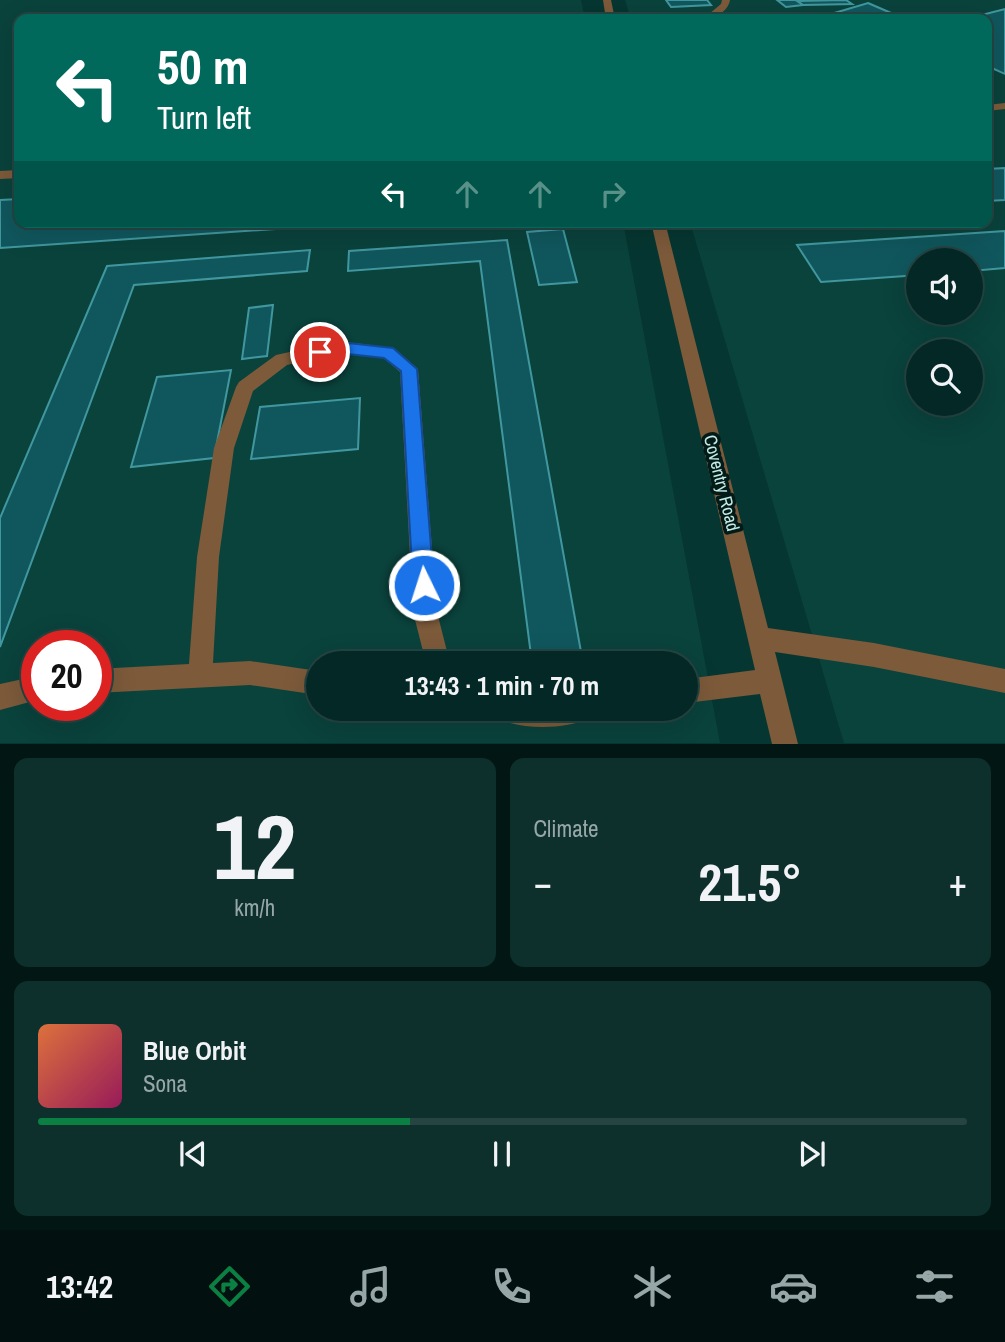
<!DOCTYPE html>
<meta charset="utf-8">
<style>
:root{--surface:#042825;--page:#0d302d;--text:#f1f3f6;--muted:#97a6a7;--line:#254442;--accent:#0b8043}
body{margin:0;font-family:"Archivo Narrow",sans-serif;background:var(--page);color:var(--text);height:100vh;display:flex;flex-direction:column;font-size:26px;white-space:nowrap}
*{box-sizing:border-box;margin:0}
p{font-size:23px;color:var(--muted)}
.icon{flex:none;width:38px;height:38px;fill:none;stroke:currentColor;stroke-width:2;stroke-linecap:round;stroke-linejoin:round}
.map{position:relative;height:744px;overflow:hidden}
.side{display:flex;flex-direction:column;gap:14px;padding:14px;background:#021614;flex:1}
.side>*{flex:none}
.banner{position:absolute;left:14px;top:14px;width:978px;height:214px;border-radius:14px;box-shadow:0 7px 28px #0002,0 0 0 2px var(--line);background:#00695c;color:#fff;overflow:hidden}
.controls{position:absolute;left:906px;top:248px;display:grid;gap:14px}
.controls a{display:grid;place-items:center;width:77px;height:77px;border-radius:50%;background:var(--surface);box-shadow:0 7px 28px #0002,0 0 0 2px var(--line);font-size:35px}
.speed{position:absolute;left:21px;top:630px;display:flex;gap:14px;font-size:35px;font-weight:700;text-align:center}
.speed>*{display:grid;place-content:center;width:91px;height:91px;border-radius:50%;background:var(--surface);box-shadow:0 7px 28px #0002,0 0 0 2px var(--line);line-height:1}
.speed .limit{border:10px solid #d22;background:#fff;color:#111}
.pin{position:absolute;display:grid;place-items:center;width:60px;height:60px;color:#fff;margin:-30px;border:4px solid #fff;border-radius:50%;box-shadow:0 2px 7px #0007}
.me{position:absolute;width:77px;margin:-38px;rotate:356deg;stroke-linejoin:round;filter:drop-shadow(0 0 5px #0008)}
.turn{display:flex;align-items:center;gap:24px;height:147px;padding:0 28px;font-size:32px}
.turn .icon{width:91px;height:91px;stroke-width:2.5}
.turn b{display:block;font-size:49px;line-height:60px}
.lanes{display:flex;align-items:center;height:66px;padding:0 28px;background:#0003;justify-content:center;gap:35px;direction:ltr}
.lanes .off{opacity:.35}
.big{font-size:52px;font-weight:700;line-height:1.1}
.side .widget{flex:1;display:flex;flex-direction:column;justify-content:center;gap:10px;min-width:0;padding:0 24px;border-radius:14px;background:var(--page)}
.side .dial{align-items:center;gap:0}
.dial b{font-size:91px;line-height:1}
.song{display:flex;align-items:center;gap:21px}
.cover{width:84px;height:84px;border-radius:10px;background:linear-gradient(135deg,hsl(20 70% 55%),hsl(330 70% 35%))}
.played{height:7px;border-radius:4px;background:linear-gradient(90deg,var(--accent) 40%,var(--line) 40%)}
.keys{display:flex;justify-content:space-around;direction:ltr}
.heat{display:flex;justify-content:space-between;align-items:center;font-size:38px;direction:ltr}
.side .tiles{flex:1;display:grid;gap:14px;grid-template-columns:1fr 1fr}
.widget:last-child{grid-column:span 2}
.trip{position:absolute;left:306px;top:651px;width:392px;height:70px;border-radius:35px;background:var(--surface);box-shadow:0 7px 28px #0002,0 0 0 2px var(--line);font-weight:700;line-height:70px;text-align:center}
.tabs{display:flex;height:112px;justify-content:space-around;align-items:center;background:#02100f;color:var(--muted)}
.tabs .icon{width:49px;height:49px}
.tabs .selected{color:var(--accent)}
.tabs b{font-size:32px;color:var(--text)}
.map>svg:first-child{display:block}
</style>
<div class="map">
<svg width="1005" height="744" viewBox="0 0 1005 744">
<rect width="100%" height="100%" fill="#063631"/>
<path fill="#0a423c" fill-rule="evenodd" d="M0 0H581L585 19H19V222H623L720 743H0ZM37 646H96V705H37ZM318 663H686V709H318Z
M625 0H1005V743H844L690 222H987V19H631ZM919 261H971V313H919ZM919 352H971V404H919Z"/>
<path fill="#10575d" stroke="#41979f" stroke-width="2" d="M666 0H707L711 5 671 7Z
M777 0H796L803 5 786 7Z
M846 0 852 4 803 5 797 1Z
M868 3 905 19H814Z
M1005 9V74L992 68 987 69V19H966Z
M1005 168V200L987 201V169Z
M19 199V222H377L0 248V200Z
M563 229 577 282 539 285 527 232Z
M1005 231V268L971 271V261H919V275L821 282 797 245Z
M507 240 583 663H532L480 261 348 271 349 251Z
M310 250 307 271 134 285 0 647V518L107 266Z
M273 305 267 356 242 359 249 308Z
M231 370 214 458 131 467 157 377Z
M360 398 358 449 251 459 260 407Z"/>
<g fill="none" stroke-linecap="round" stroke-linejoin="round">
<path fill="#7c5a3a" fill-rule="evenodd" d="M603 0H611L615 19H606Z
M722 0H730C728 12 714 19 703 19L721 4Z
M1005 103V109L987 111V105Z
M19 170V178L0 179V171Z
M651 222H665L768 628 874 643 1005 669V693L874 667 775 652 798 744H772L760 694 686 703V679L755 670Z
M339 341 394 348 418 369 437 612 450 663H426L413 612 400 372 384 358 339 353 287 365 253 391 234 448 219 557 213 663 250 661 318 671V695L250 685 96 693V669L189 664 197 557 214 448 236 387 239 382 276 355Z
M37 676V700L0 710V684Z
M491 709H595L591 718C562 730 524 730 495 718Z"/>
</g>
<path fill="#1a73e8" stroke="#114b97" stroke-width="2" d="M339 342 393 348 417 369 434 585 431 592 424 595 416 592 413 585 401 371 384 358 339 353 320 357 312 352 314 348Z"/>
<g text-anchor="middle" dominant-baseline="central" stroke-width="7" stroke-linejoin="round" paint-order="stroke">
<g font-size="18" fill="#c4ebe4" stroke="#021b18">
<text transform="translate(722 483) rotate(76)">Coventry Road</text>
</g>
</g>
</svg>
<div class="controls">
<a><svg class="icon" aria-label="sound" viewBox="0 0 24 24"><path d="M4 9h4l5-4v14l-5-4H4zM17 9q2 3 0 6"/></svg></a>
<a><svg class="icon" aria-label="search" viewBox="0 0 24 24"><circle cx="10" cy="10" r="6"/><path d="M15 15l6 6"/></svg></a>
</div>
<div class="speed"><div class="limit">20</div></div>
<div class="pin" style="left:320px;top:352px;background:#d93025"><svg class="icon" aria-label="arrive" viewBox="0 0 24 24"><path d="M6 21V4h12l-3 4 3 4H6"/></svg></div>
<svg class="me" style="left:424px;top:585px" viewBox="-20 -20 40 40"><circle r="17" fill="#1a73e8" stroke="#fff" stroke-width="3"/><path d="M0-11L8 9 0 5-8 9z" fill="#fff"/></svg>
<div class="trip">13:43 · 1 min · 70 m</div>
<div class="banner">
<div class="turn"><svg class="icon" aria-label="left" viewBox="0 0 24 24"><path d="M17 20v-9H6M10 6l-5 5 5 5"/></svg><div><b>50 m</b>Turn left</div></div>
<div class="lanes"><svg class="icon" aria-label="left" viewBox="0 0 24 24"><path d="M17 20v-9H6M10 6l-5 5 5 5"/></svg><svg class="icon off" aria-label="ahead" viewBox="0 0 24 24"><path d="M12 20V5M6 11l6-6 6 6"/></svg><svg class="icon off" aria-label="ahead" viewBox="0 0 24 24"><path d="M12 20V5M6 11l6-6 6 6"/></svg><svg class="icon off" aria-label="right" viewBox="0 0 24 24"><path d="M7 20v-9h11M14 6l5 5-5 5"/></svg></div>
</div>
</div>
<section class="side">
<div class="tiles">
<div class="widget dial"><b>12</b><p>km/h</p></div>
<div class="widget"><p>Climate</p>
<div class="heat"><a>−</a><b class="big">21.5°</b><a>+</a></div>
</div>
<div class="widget">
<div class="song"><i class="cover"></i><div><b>Blue Orbit</b><p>Sona</p></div></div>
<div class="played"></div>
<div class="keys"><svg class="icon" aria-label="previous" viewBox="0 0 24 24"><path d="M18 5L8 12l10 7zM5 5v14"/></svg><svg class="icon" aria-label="pause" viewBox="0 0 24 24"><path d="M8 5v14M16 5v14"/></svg><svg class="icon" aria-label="next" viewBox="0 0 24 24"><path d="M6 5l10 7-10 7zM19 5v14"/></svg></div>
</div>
</div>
</section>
<nav class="tabs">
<b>13:42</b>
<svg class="icon selected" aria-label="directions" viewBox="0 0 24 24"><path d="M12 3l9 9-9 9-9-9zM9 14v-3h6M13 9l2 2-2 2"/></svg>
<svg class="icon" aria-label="music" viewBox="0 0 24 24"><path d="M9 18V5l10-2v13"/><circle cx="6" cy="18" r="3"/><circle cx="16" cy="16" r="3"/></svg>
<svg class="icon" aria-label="phone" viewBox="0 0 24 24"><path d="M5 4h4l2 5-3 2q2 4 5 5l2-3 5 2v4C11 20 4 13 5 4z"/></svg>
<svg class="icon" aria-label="climate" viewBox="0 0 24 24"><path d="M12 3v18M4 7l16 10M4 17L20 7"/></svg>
<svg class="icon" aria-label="car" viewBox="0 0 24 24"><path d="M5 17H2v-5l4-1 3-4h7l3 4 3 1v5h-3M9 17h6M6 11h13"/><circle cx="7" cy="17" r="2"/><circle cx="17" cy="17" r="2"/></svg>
<svg class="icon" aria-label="filters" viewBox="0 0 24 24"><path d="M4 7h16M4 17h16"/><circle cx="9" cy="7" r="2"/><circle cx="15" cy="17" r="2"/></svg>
</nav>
